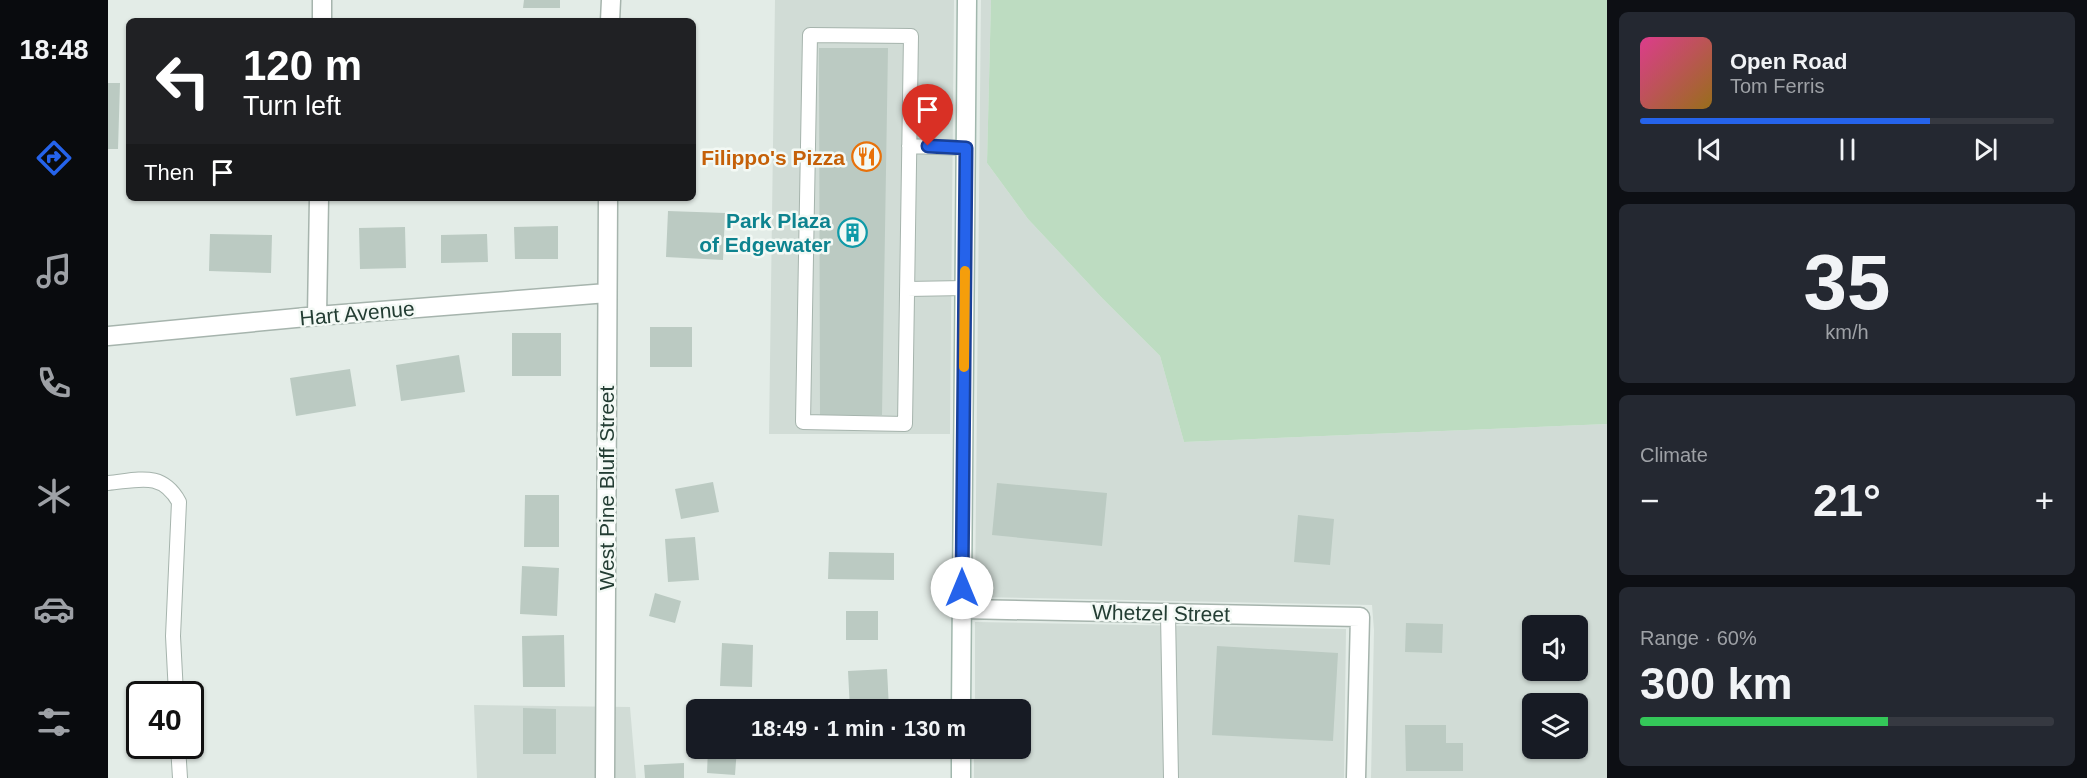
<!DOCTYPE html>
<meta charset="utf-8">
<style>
:root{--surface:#171b24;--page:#242831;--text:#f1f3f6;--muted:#9ea1a6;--line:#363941;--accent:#2563eb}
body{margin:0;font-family:Helvetica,sans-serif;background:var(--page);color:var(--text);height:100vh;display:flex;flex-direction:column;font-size:22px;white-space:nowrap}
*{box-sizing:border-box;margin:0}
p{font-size:20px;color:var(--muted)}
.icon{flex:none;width:33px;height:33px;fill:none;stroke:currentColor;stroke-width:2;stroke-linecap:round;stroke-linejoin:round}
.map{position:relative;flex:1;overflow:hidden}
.panel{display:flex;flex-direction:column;gap:12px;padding:12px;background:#0d0f14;width:480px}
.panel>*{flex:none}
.hud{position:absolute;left:18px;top:18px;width:570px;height:183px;border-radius:9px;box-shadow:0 2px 4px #0004;background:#202124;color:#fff;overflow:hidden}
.tools{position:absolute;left:1414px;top:615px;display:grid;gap:12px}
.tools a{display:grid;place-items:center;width:66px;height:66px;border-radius:9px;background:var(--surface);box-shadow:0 2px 4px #0004;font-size:30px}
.speed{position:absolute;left:18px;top:681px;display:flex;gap:12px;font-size:30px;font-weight:700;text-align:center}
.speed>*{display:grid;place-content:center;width:78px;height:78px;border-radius:50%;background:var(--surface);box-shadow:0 2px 4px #0004;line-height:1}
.speed .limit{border:3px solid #111;border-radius:9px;background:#fff;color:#111}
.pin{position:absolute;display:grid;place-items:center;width:51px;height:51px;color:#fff;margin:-62px -26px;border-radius:50% 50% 50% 0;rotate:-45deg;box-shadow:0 0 6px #0007}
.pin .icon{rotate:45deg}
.me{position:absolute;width:66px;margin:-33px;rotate:0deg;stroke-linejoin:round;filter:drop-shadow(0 0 4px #0008)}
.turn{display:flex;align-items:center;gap:21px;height:126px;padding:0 18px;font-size:27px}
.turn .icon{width:78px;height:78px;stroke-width:2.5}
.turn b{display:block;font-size:42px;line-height:51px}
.then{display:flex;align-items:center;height:57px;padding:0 18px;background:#0003;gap:12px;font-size:22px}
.big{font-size:45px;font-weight:800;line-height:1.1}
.panel .tile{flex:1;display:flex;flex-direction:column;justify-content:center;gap:9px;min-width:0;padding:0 21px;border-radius:9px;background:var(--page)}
.panel .dial{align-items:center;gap:0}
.dial b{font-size:78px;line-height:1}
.song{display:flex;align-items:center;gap:18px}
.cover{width:72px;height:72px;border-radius:9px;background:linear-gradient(135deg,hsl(330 70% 55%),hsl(40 70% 35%))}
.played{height:6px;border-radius:3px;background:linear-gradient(90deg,var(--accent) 70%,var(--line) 70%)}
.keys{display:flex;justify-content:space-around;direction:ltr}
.heat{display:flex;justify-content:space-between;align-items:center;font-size:33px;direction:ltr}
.charge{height:9px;border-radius:4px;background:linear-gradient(90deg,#34c759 60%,var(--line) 0)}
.trip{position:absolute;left:578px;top:699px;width:345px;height:60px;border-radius:9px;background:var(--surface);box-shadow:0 2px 4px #0004;font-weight:800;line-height:60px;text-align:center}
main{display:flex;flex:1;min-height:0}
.tab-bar{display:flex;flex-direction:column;width:108px;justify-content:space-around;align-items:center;background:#090b0e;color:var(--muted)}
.tab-bar .icon{width:42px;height:42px}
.tab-bar .on{color:var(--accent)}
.tab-bar b{font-size:27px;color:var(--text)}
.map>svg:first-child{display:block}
</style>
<main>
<nav class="tab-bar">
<b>18:48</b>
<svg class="icon on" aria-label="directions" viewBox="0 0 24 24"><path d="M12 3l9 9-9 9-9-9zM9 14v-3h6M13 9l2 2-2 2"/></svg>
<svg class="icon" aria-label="music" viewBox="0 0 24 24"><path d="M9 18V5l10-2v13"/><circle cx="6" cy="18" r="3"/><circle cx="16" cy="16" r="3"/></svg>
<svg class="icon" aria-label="phone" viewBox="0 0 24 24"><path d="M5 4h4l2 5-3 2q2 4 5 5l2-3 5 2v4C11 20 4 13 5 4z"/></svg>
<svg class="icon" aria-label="climate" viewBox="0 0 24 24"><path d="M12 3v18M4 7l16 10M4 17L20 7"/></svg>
<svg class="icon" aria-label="car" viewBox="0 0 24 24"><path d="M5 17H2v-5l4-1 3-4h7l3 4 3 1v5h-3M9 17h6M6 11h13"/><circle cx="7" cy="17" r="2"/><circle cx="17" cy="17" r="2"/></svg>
<svg class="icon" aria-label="filters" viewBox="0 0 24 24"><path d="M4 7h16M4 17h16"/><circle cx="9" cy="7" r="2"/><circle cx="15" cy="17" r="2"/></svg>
</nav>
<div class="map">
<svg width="1499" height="778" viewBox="0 0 1499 778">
<rect width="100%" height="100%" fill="#e3ece7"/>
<path fill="#d1dcd6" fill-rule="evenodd" d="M667 0H846L842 434H661Z
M873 0H883L879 163 920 219 995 299 1052 356 1076 442 1499 424V778H1263L1266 630 1264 605 867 597ZM1425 626H1470V670H1425ZM1425 704H1470V748H1425Z
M867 622 1238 629 1236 778H866V749L912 748V710L867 709Z
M366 705 522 707 528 778H369Z"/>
<path fill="#bddcc1" d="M883 0H1499V424L1076 442 1052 356 995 299 920 219 879 163Z"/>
<path fill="#bbcac2" d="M416 0H452V8H415Z
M711 48H780L774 415 712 416Z
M0 83H12L10 149H0Z
M560 211 617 213 615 260 558 257Z
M450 226V259H407L406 227Z
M297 227 298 268 252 269 251 228Z
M102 234 164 235 163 273 101 271Z
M379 234 380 262 333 263V235Z
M542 327H584V367H542Z
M404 333H453V376H404Z
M351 355 357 392 293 401 288 365Z
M242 369 248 406 188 416 182 378Z
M605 482 611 512 573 519 567 489Z
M889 483 999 493 994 546 884 535Z
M417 495H451V547H416Z
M1190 515 1226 519 1222 565 1186 562Z
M587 537 591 580 560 582 557 539Z
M721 552 786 553V580L720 579Z
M414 566 451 568 449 616 412 614Z
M547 593 573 601 567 623 541 616Z
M738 611H770V640H738Z
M1298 623 1335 624 1334 653 1297 652Z
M456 635 457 687H415L414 636Z
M614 643 645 645 644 687 612 686Z
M1109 646 1230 653 1225 741 1104 735Z
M779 669 781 709 742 710 740 671Z
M415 708 448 709V754H415Z
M1297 725H1338V743H1355V771H1298Z
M600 748H629L627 775 599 773Z
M576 763V778H537L536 765Z"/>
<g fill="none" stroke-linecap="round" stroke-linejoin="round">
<defs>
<path id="lane" d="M702 35 803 36 797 424 695 422Z
M801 146 858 148
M799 289 857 288
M0 483C31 480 54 471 71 502L65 636 68 694
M1060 614 1063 778
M70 746 72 778"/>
<path id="street" d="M214 21V0
M502 21 503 0
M209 316 211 198
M0 336 209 316 499 293
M854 609 1252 617 1248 778
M497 778 500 198"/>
<path id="secondary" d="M853 710 859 0
M853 778V748"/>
</defs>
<use href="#lane" stroke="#a6b4ad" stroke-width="16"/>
<use href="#street" stroke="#a6b4ad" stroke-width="21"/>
<use href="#secondary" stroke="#a1b7ad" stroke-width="21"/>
<use href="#lane" stroke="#fff" stroke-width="14"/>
<use href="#street" stroke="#fff" stroke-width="18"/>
<use href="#secondary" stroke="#fff" stroke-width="18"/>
</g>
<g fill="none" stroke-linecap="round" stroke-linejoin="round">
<defs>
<path id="route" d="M820 146 858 148 854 588"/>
</defs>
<use href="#route" stroke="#184099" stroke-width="15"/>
<use href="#route" stroke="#2563eb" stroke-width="10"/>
<path stroke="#f59e0b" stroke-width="10" d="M856 367 857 271"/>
</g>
<defs>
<symbol id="restaurant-ring" viewBox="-11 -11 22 22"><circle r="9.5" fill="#f3f9f5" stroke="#e8710a" stroke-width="1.5"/><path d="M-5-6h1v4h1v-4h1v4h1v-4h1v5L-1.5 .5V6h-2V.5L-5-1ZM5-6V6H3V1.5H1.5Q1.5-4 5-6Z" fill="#e8710a"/></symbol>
<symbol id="building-ring" viewBox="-11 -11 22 22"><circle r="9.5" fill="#f3f9f5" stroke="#0f9aa8" stroke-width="1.5"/><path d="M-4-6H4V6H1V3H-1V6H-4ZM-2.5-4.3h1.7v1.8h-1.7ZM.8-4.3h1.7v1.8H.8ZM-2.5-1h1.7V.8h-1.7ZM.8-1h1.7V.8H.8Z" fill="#0f9aa8"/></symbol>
</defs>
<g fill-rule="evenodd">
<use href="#restaurant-ring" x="742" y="140" width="33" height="33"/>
<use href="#building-ring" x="728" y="216" width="33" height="33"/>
</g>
<g text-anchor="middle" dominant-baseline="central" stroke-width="5" stroke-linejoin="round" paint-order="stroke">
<g font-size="21" font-weight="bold" fill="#c56008" stroke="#f3f9f5" text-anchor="end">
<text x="737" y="157">Filippo's Pizza</text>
</g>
<g font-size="21" font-weight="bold" fill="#0d838f" stroke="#f3f9f5" text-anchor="end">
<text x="723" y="220">Park Plaza<tspan x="723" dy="24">of Edgewater</tspan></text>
</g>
<g font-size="21" fill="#233d33" stroke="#f3f9f5">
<text transform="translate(249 313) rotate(-5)">Hart Avenue</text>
<text transform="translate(498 488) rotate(-90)">West Pine Bluff Street</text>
<text transform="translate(1053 613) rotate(1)">Whetzel Street</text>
</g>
</g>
</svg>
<div class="tools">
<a><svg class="icon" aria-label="sound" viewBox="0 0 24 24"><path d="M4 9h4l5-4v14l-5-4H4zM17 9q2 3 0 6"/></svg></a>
<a><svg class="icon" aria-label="layers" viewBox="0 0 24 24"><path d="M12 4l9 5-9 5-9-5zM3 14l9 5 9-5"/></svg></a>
</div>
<div class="speed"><div class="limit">40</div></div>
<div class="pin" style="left:820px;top:146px;background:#d93025"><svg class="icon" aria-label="arrive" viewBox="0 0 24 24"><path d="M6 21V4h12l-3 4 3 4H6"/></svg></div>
<svg class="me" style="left:854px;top:588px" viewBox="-20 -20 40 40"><circle r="19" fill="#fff"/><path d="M0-13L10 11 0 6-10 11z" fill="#2563eb"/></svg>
<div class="trip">18:49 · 1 min · 130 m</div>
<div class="hud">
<div class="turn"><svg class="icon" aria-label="left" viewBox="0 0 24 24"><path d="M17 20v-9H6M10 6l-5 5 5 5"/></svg><div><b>120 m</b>Turn left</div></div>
<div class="then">Then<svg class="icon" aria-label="arrive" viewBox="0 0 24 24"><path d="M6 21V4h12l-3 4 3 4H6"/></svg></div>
</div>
</div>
<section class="panel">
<div class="tile">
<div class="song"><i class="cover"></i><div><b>Open Road</b><p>Tom Ferris</p></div></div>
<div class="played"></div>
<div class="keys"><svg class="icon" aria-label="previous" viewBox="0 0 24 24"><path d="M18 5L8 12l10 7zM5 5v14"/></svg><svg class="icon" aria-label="pause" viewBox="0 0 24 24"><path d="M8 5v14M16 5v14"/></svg><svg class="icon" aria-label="next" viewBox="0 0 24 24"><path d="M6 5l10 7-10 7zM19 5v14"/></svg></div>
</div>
<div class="tile dial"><b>35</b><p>km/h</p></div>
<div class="tile"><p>Climate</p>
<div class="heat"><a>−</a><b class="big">21°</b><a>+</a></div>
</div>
<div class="tile"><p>Range · 60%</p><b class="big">300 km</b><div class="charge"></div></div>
</section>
</main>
